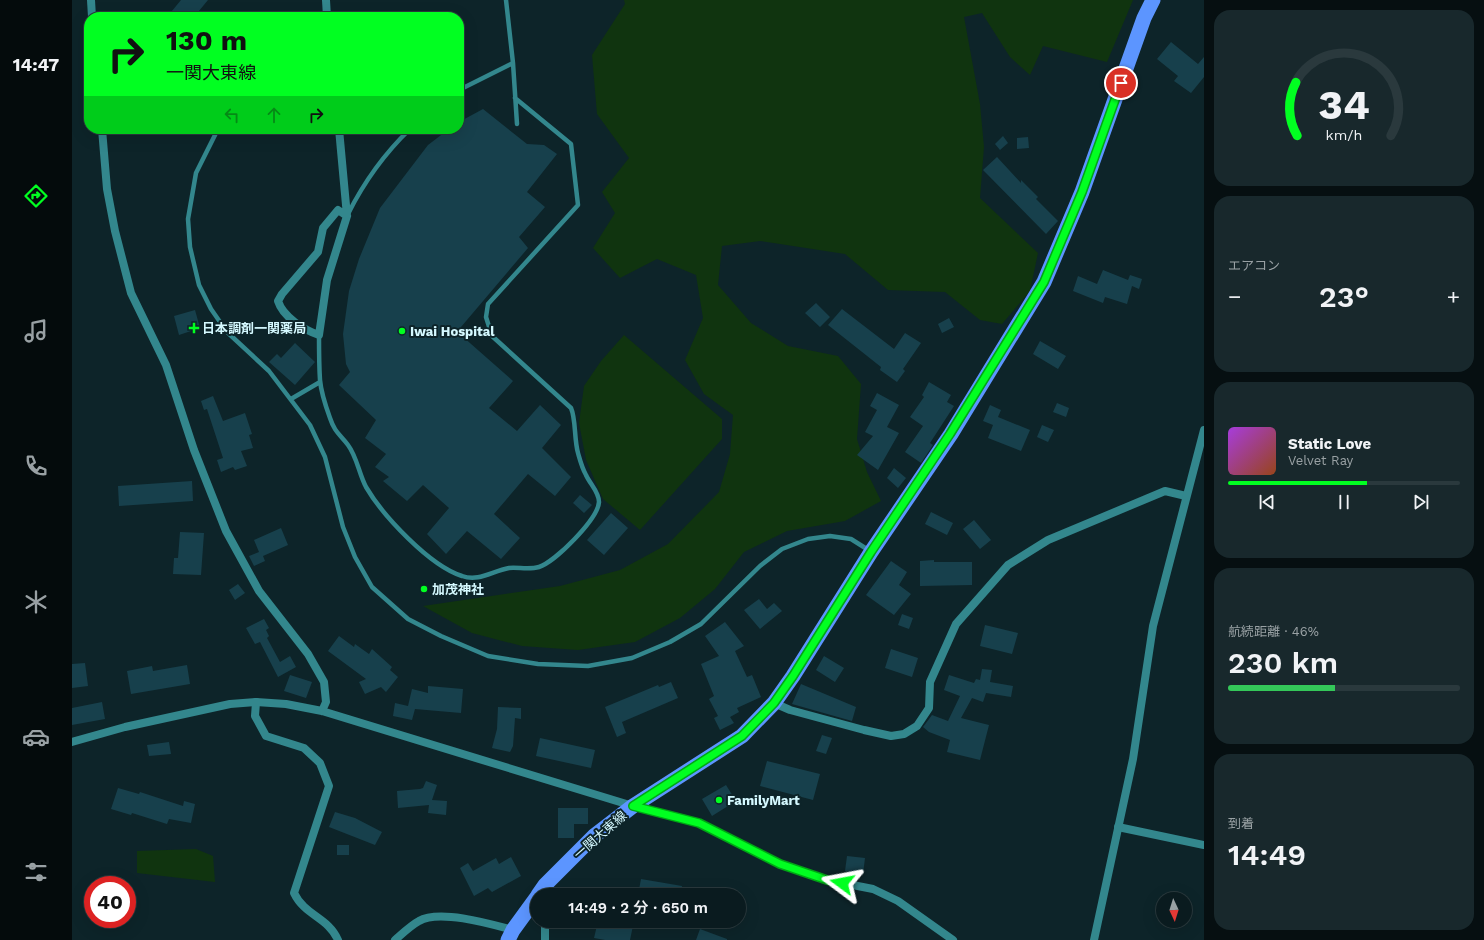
<!DOCTYPE html>
<html lang="ja">
<meta charset="utf-8">
<style>
:root{--surface:#0a1b1f;--page:#18282c;--text:#f1f3f6;--muted:#99a1a4;--line:#2a393d;--accent:#01ff21}
body{margin:0;font-family:"Work Sans","Noto Sans JP",sans-serif;background:var(--page);color:var(--text);height:100vh;display:flex;flex-direction:column;font-size:15px;white-space:nowrap}
*{box-sizing:border-box;margin:0}
p{font-size:13px;color:var(--muted)}
.icon{flex:none;width:22px;height:22px;fill:none;stroke:currentColor;stroke-width:2;stroke-linecap:round;stroke-linejoin:round}
.map{position:relative;flex:1;overflow:hidden}
.drawer{display:flex;flex-direction:column;gap:10px;padding:10px;background:#060f11;width:280px}
.drawer>*{flex:none}
.banner{position:absolute;left:12px;top:12px;width:380px;height:122px;border-radius:16px;box-shadow:0 4px 16px #0002,0 0 0 1px var(--line);background:#01ff21;color:#111;overflow:hidden}
.needle{width:26px;rotate:176deg}
.tools{position:absolute;left:1084px;top:892px;display:grid;gap:8px}
.tools a{display:grid;place-items:center;width:36px;height:36px;border-radius:50%;background:var(--surface);box-shadow:0 4px 16px #0002,0 0 0 1px var(--line);font-size:20px}
.speed{position:absolute;left:12px;top:876px;display:flex;gap:8px;font-size:20px;font-weight:700;text-align:center}
.speed>*{display:grid;place-content:center;width:52px;height:52px;border-radius:50%;background:var(--surface);box-shadow:0 4px 16px #0002,0 0 0 1px var(--line);line-height:1}
.speed .limit{border:6px solid #d22;background:#fff;color:#111}
.pin{position:absolute;display:grid;place-items:center;width:34px;height:34px;color:#fff;margin:-17px;border:2px solid #fff;border-radius:50%;box-shadow:0 1px 4px #0007}
.me{position:absolute;width:44px;margin:-22px;rotate:283deg;stroke-linejoin:round;filter:drop-shadow(0 0 3px #0008)}
.turn{display:flex;align-items:center;gap:14px;height:84px;padding:0 16px;font-size:18px}
.turn .icon{width:52px;height:52px;stroke-width:2.5}
.turn b{display:block;font-size:28px;line-height:34px}
.lanes{display:flex;align-items:center;height:38px;padding:0 16px;background:#0003;justify-content:center;gap:20px;direction:ltr}
.lanes .off{opacity:.35}
.big{font-size:30px;font-weight:600;line-height:1.1}
.drawer .widget{flex:1;display:flex;flex-direction:column;justify-content:center;gap:6px;min-width:0;padding:0 14px;border-radius:16px;background:var(--page)}
.drawer .dial{align-items:center;gap:0}
.dial svg{height:104px;overflow:visible;fill:none;stroke:var(--line);stroke-width:7;stroke-linecap:round;text-anchor:middle}
.dial text{fill:var(--text);stroke:none}
.song{display:flex;align-items:center;gap:12px}
.cover{width:48px;height:48px;border-radius:6px;background:linear-gradient(135deg,hsl(280 70% 55%),hsl(20 70% 35%))}
.played{height:4px;border-radius:2px;background:linear-gradient(90deg,var(--accent) 60%,var(--line) 60%)}
.keys{display:flex;justify-content:space-around;direction:ltr}
.heat{display:flex;justify-content:space-between;align-items:center;font-size:22px;direction:ltr}
.charge{height:6px;border-radius:3px;background:linear-gradient(90deg,#34c759 46%,var(--line) 0)}
.trip{position:absolute;left:458px;top:888px;width:216px;height:40px;border-radius:20px;background:var(--surface);box-shadow:0 4px 16px #0002,0 0 0 1px var(--line);font-weight:600;line-height:40px;text-align:center}
main{display:flex;flex:1;min-height:0}
.tabs{display:flex;flex-direction:column;width:72px;justify-content:space-around;align-items:center;background:#040b0c;color:var(--muted)}
.tabs .icon{width:28px;height:28px}
.tabs .on{color:var(--accent)}
.tabs b{font-size:18px;color:var(--text)}
.map>svg:first-child{display:block}
</style>
<main>
<nav class="tabs">
<b>14:47</b>
<svg class="icon on" aria-label="directions" viewBox="0 0 24 24"><path d="M12 3l9 9-9 9-9-9zM9 14v-3h6M13 9l2 2-2 2"/></svg>
<svg class="icon" aria-label="music" viewBox="0 0 24 24"><path d="M9 18V5l10-2v13"/><circle cx="6" cy="18" r="3"/><circle cx="16" cy="16" r="3"/></svg>
<svg class="icon" aria-label="phone" viewBox="0 0 24 24"><path d="M5 4h4l2 5-3 2q2 4 5 5l2-3 5 2v4C11 20 4 13 5 4z"/></svg>
<svg class="icon" aria-label="climate" viewBox="0 0 24 24"><path d="M12 3v18M4 7l16 10M4 17L20 7"/></svg>
<svg class="icon" aria-label="car" viewBox="0 0 24 24"><path d="M5 17H2v-5l4-1 3-4h7l3 4 3 1v5h-3M9 17h6M6 11h13"/><circle cx="7" cy="17" r="2"/><circle cx="17" cy="17" r="2"/></svg>
<svg class="icon" aria-label="filters" viewBox="0 0 24 24"><path d="M4 7h16M4 17h16"/><circle cx="9" cy="7" r="2"/><circle cx="15" cy="17" r="2"/></svg>
</nav>
<div class="map">
<svg width="1132" height="940" viewBox="0 0 1132 940">
<rect width="100%" height="100%" fill="#0d2429"/>
<path fill="#10340f" d="M552 0H1061L1035 62 971 46 958 75 938 57 910 13 892 17 908 104 912 147 908 198 966 253 958 291 930 324 908 320 873 292 816 290 773 254 688 241 650 246 646 285 679 323 716 346 766 356 789 384 785 439 795 472 809 501 773 521 715 531 672 552 643 589 608 618 563 642 506 650 450 646 400 633 351 606 488 586 548 570 596 544 647 492 658 454 661 415 632 394 613 360 631 318 624 275 585 259 548 278 521 248 543 213 530 192 557 158 525 114 520 55 553 4Z
M552 335 650 419V439L568 530 531 499 514 460 507 423 512 386 529 361Z
M124 849 141 856 143 882 65 873V851Z"/>
<path fill="#17404c" d="M109 0H136L122 17H95Z
M1099 42 1126 64 1132 57V77L1119 93 1102 81 1106 76 1085 59Z
M411 109 455 144 472 145 485 154 455 192 473 207 447 237 456 248 389 327 390 336 441 381 417 408 445 431 468 405 489 425 470 448 499 477 483 496 456 474 422 514 448 538 429 559 395 531 374 554 355 534 377 508 351 485 335 501 311 481 317 477 303 467 314 454 293 438 304 420 267 385 278 372 274 364 271 334 277 291 287 259 308 208 356 145 377 129H387V122Z
M931 136 936 143 928 150 923 144Z
M956 137 957 148 945 149V138Z
M925 157 949 183V180L966 197 964 199 986 221 974 234 911 170Z
M1031 270 1056 280 1058 275 1070 279 1067 289 1060 286 1055 304 1033 297 1031 303 1001 291 1006 276 1025 284Z
M744 303 758 317 748 327 733 313Z
M770 309 822 349 833 333 849 343 831 369 833 371 825 382 808 370 809 367 756 325Z
M123 310 128 328 107 335 102 316Z
M877 318 882 327 870 333 866 324Z
M968 341 994 356 986 369 961 354Z
M223 343 243 362 223 385 197 362 205 354 209 358Z
M857 382 879 395 875 402 882 406 858 443 861 445 849 463 833 452 851 426 838 417 852 397 850 395Z
M805 393 827 405 815 427 827 433 806 470 785 455 801 436 793 432 805 410 798 406Z
M141 396 151 421 173 413 180 434 177 435 181 448 169 451 175 466 163 470 161 467 149 472 145 460 151 458 135 409 132 410 129 401Z
M985 403 997 408 994 417 981 412Z
M918 405 929 410 926 417 958 430 949 451 916 438 921 425 911 421Z
M970 425 982 430 976 442 965 437Z
M822 468 834 478 826 488 815 478Z
M120 481 121 501 47 506 46 486Z
M508 495 520 505 512 513 501 503Z
M859 512 881 523 875 535 853 524Z
M539 513 556 528 532 555 515 540Z
M902 520 919 540 908 549 891 529Z
M209 528 216 545 191 556 193 561 182 566 177 556 187 552 182 540Z
M108 532 132 533 129 575 101 574 102 558H106Z
M862 560V562H900V585L848 586V561Z
M819 561 835 572 827 585 839 594 822 615 794 595Z
M166 584 173 593 163 600 157 590Z
M687 599 695 609 702 603 710 611 688 629 672 610Z
M830 614 841 618 837 629 826 625Z
M192 619 197 628 194 630 197 636 195 638 208 662 218 656 224 667 206 677 188 642 183 644 174 628Z
M653 622 672 646 663 651 675 677 680 675 689 697 665 708 667 712 658 717 662 723 648 730 642 718 646 716 637 699 642 696 629 664 647 656 633 636Z
M913 625 946 633 940 654 908 646Z
M267 636 282 647 283 644 297 654 300 649 320 667 318 670 326 677 314 692 309 687 293 694 287 682 294 679 256 651Z
M819 649 846 658 840 677 813 668Z
M752 656 772 668 763 682 744 670Z
M13 663 16 686 0 688V664Z
M115 665 118 684 59 694 55 671 80 666 81 671Z
M910 669 920 670 918 682 941 686 939 697 914 693 911 702 900 698 889 718 917 725 908 760 875 752 878 740 857 732 851 727 860 715 876 721 888 696 872 690 877 675 902 683 904 679 908 680Z
M218 675 240 682 234 698 212 691Z
M599 682 606 698 550 722 554 733 545 737 533 707 586 685 587 687Z
M729 684 784 707 780 721 720 704Z
M356 686 391 689 389 713 343 709 340 720 321 716 323 703 336 706 340 689 356 693Z
M30 702 33 719 0 725V708Z
M426 707 449 708V719L443 718 441 746 438 752 420 748 425 729Z
M750 735 760 738 754 754 744 751Z
M468 738 523 750 519 768 464 756Z
M97 742 99 754 77 756 75 745Z
M695 761 748 774 741 800 688 786Z
M354 781 365 785 360 800 375 801 374 815 356 813 357 805 326 808 325 791 348 789 351 788Z
M654 785 664 801 640 816 630 799Z
M46 788 67 794 68 792 111 806 112 801 123 804 119 823 97 819 95 824 60 813 59 815 39 809Z
M486 808H516V824H502V838H486Z
M263 812 283 818 310 832 303 845 257 827Z
M265 845H277V855H265Z
M775 856 793 858 791 874 773 871Z
M439 857 449 876 420 892 416 888 402 896 388 868 396 863 401 871 424 858 427 864Z
M569 879 610 886 609 895H566Z
M526 921 549 926 550 921H562L558 940H533L522 938Z
M628 929 655 939V940H624Z"/>
<g fill="none" stroke-linecap="round" stroke-linejoin="round">
<path stroke="#33878d" stroke-width="4.5" d="M441 63 445 124
M387 90 441 63 434 0
M146 129 124 173 116 219 118 247 127 285 139 309 155 332 197 371 238 425 253 457 271 527 283 557 300 587 336 619 369 636 416 656 466 664 516 666 560 658 598 642 629 624 688 566 710 549 736 539 758 536 779 539 798 551
M276 214C292 182 312 154 338 129
M247 335C247 350 247 365 248 380 249 392 254 407 258 418 263 433 268 434 276 445 285 457 287 474 294 487 311 516 358 566 390 576 407 582 420 571 437 568 446 567 457 570 467 567 483 562 526 519 527 502 527 492 518 484 514 475 510 468 508 460 506 453 502 439 504 419 499 408L420 336 414 317 416 304 506 205 499 144 443 98
M219 399 248 382"/>
<path stroke="#33878d" stroke-width="8" d="M184 702 183 716 194 736 232 748 248 763 257 786 222 893C233 916 256 917 266 940
M702 703 718 710 792 730 819 736 832 734 845 726 857 708 858 682 884 624 936 565 976 540 1093 491 1114 496
M1046 827 1132 845
M323 940C330 934 338 926 347 921 367 909 419 924 441 930
M473 940V921"/>
<path stroke="#33878d" stroke-width="8" d="M19 0 20 17
M254 0 255 17
M30 129 35 189 43 231 59 293 94 365 122 450 154 531 187 591 236 654 252 682 254 702 250 711
M267 129 275 216 255 280 247 335C232 330 211 317 206 301L210 294 246 252 251 228 266 210 275 216
M0 742 53 727 158 704 184 702 214 704 250 711 561 806 627 823 708 864 755 880 801 889 826 901 881 940
M1022 940 1061 759 1081 626 1132 430"/>
<path stroke="#5c95ff" stroke-width="15" d="M466 895 473 885 522 836 561 806 670 736 702 703 721 676 799 552 879 434 972 282 1010 192 1072 18 1081 0
M436 940 441 930 465 897"/>
</g>
<g fill="none" stroke-linecap="round" stroke-linejoin="round">
<defs>
<path id="route" d="M770 883 755 880 708 864 627 823 561 806 670 736 702 703 721 676 799 552 878 434 972 282 1010 192 1049 83"/>
</defs>
<use href="#route" stroke="#01a615" stroke-width="10"/>
<use href="#route" stroke="#01ff21" stroke-width="7"/>
</g>
<g fill="#01ff21" stroke="#0d2429" stroke-width="1.5">
<path d="M120 322h4v4h4v4h-4v4h-4v-4h-4v-4h4z"/>
<circle cx="330" cy="331" r="4"/>
<circle cx="352" cy="589" r="4"/>
<circle cx="647" cy="800" r="4"/>
</g>
<g text-anchor="middle" dominant-baseline="central" stroke-width="4" stroke-linejoin="round" paint-order="stroke">
<g font-size="13" font-weight="bold" fill="#d5f9ff" stroke="#0d2429" text-anchor="start">
<text x="130" y="328">日本調剤一関薬局</text>
<text x="338" y="331">Iwai Hospital</text>
<text x="360" y="589">加茂神社</text>
<text x="655" y="800">FamilyMart</text>
</g>
<g font-size="13" fill="#d5f9ff" stroke="#0d2429">
<text transform="translate(528 835) rotate(-41)">一関大東線</text>
</g>
</g>
</svg>
<div class="tools">
<a><svg class="needle" viewBox="-14 -14 28 28"><path d="M0-13l5 13h-10z" fill="#e53935"/><path d="M0 13l5-13h-10z" fill="#99a1a4"/></svg></a>
</div>
<div class="speed"><div class="limit">40</div></div>
<div class="pin" style="left:1049px;top:83px;background:#d93025"><svg class="icon" aria-label="arrive" viewBox="0 0 24 24"><path d="M6 21V4h12l-3 4 3 4H6"/></svg></div>
<svg class="me" style="left:770px;top:883px" viewBox="-20 -20 40 40"><path d="M0-17L14 15 0 8-14 15z" fill="#01ff21" stroke="#fff" stroke-width="4"/></svg>
<div class="trip">14:49 · 2 分 · 650 m</div>
<div class="banner">
<div class="turn"><svg class="icon" aria-label="right" viewBox="0 0 24 24"><path d="M7 20v-9h11M14 6l5 5-5 5"/></svg><div><b>130 m</b>一関大東線</div></div>
<div class="lanes"><svg class="icon off" aria-label="left" viewBox="0 0 24 24"><path d="M17 20v-9H6M10 6l-5 5 5 5"/></svg><svg class="icon off" aria-label="ahead" viewBox="0 0 24 24"><path d="M12 20V5M6 11l6-6 6 6"/></svg><svg class="icon" aria-label="right" viewBox="0 0 24 24"><path d="M7 20v-9h11M14 6l5 5-5 5"/></svg></div>
</div>
</div>
<section class="drawer">
<div class="widget dial"><svg viewBox="0 0 100 80">
<path d="M14 69A42 42 0 1 1 86 69"/>
<path d="M14 69A42 42 0 0 1 13 28" stroke="#01ff21"/>
<text x="50" y="56" font-size="32" font-weight="700">34</text>
<text x="50" y="72" font-size="11">km/h</text>
</svg></div>
<div class="widget"><p>エアコン</p>
<div class="heat"><a>−</a><b class="big">23°</b><a>+</a></div>
</div>
<div class="widget">
<div class="song"><i class="cover"></i><div><b>Static Love</b><p>Velvet Ray</p></div></div>
<div class="played"></div>
<div class="keys"><svg class="icon" aria-label="previous" viewBox="0 0 24 24"><path d="M18 5L8 12l10 7zM5 5v14"/></svg><svg class="icon" aria-label="pause" viewBox="0 0 24 24"><path d="M8 5v14M16 5v14"/></svg><svg class="icon" aria-label="next" viewBox="0 0 24 24"><path d="M6 5l10 7-10 7zM19 5v14"/></svg></div>
</div>
<div class="widget"><p>航続距離 · 46%</p><b class="big">230 km</b><div class="charge"></div></div>
<div class="widget"><p>到着</p><b class="big">14:49</b></div>
</section>
</main>
